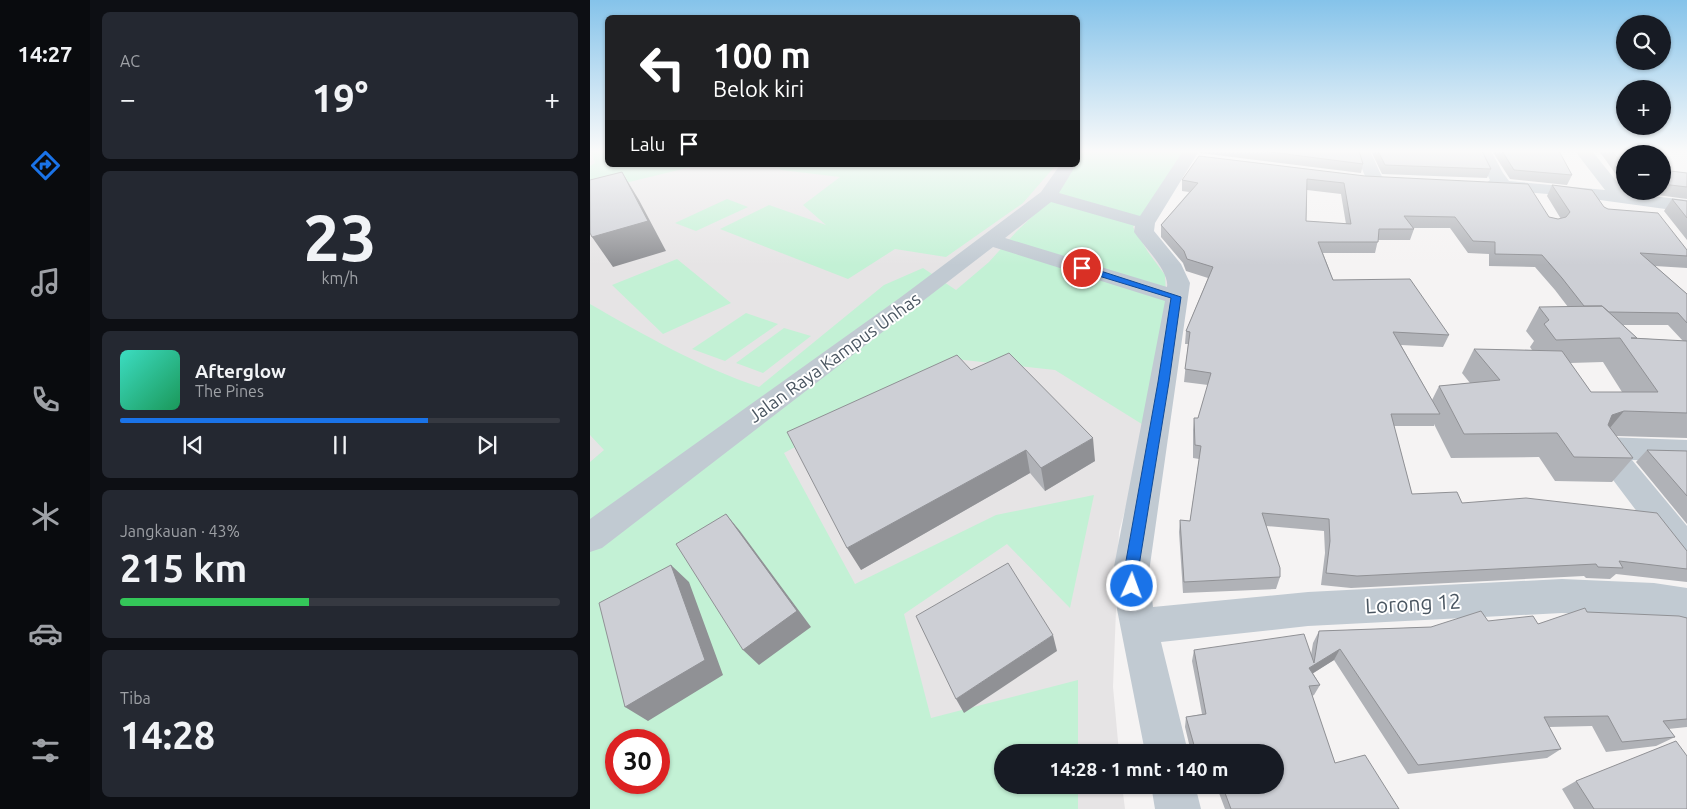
<!DOCTYPE html>
<html lang="id">
<meta charset="utf-8">
<style>
:root{--surface:#171b24;--page:#242831;--text:#f1f3f6;--muted:#9ea1a6;--line:#363941;--accent:#1a73e8}
body{margin:0;font-family:Ubuntu,sans-serif;background:var(--page);color:var(--text);height:100vh;display:flex;flex-direction:column;font-size:19px;white-space:nowrap}
*{box-sizing:border-box;margin:0}
p{font-size:16px;color:var(--muted)}
.icon{flex:none;width:28px;height:28px;fill:none;stroke:currentColor;stroke-width:2;stroke-linecap:round;stroke-linejoin:round}
.map{position:relative;flex:1;overflow:hidden}
.drawer{display:flex;flex-direction:column;gap:12px;padding:12px;background:#0d0f14;width:500px}
.drawer>*{flex:none}
.guide{position:absolute;left:15px;top:15px;width:475px;height:152px;border-radius:8px;box-shadow:0 1px 4px #0004;background:#202124;color:#fff;overflow:hidden}
.tools{position:absolute;left:1026px;top:15px;display:grid;gap:10px}
.tools a{display:grid;place-items:center;width:55px;height:55px;border-radius:50%;background:var(--surface);box-shadow:0 1px 4px #0004;font-size:25px}
.speed{position:absolute;left:15px;top:729px;display:flex;gap:10px;font-size:25px;font-weight:700;text-align:center}
.speed>*{display:grid;place-content:center;width:65px;height:65px;border-radius:50%;background:var(--surface);box-shadow:0 1px 4px #0004;line-height:1}
.speed .limit{border:8px solid #d22;background:#fff;color:#111}
.pin{position:absolute;display:grid;place-items:center;width:42px;height:42px;color:#fff;margin:-21px;border:2px solid #fff;border-radius:50%;box-shadow:0 1px 5px #0007}
.me{position:absolute;width:55px;margin:-28px;rotate:2deg;stroke-linejoin:round;filter:drop-shadow(0 0 4px #0008)}
.turn{display:flex;align-items:center;gap:18px;height:105px;padding:0 25px;font-size:22px}
.turn .icon{width:65px;height:65px;stroke-width:2.5}
.turn b{display:block;font-size:35px;line-height:42px}
.then{display:flex;align-items:center;height:48px;padding:0 25px;background:#0003;gap:10px;font-size:19px}
.big{font-size:38px;font-weight:600;line-height:1.1}
.drawer .tile{flex:1;display:flex;flex-direction:column;justify-content:center;gap:8px;min-width:0;padding:0 18px;border-radius:8px;background:var(--page)}
.drawer .dial{align-items:center;gap:0}
.dial b{font-size:65px;line-height:1}
.song{display:flex;align-items:center;gap:15px}
.cover{width:60px;height:60px;border-radius:8px;background:linear-gradient(135deg,hsl(170 70% 55%),hsl(150 70% 35%))}
.played{height:5px;border-radius:2px;background:linear-gradient(90deg,var(--accent) 70%,var(--line) 70%)}
.keys{display:flex;justify-content:space-around;direction:ltr}
.heat{display:flex;justify-content:space-between;align-items:center;font-size:28px;direction:ltr}
.charge{height:8px;border-radius:4px;background:linear-gradient(90deg,#34c759 43%,var(--line) 0)}
.trip{position:absolute;left:404px;top:744px;width:290px;height:50px;border-radius:25px;background:var(--surface);box-shadow:0 1px 4px #0004;font-weight:600;line-height:50px;text-align:center}
main{display:flex;flex:1;min-height:0}
.tab-bar{display:flex;flex-direction:column;width:90px;justify-content:space-around;align-items:center;background:#090b0e;color:var(--muted)}
.tab-bar .icon{width:35px;height:35px}
.tab-bar .selected{color:var(--accent)}
.tab-bar b{font-size:22px;color:var(--text)}
.map>svg:first-child{display:block}
</style>
<main>
<nav class="tab-bar">
<b>14:27</b>
<svg class="icon selected" aria-label="directions" viewBox="0 0 24 24"><path d="M12 3l9 9-9 9-9-9zM9 14v-3h6M13 9l2 2-2 2"/></svg>
<svg class="icon" aria-label="music" viewBox="0 0 24 24"><path d="M9 18V5l10-2v13"/><circle cx="6" cy="18" r="3"/><circle cx="16" cy="16" r="3"/></svg>
<svg class="icon" aria-label="phone" viewBox="0 0 24 24"><path d="M5 4h4l2 5-3 2q2 4 5 5l2-3 5 2v4C11 20 4 13 5 4z"/></svg>
<svg class="icon" aria-label="climate" viewBox="0 0 24 24"><path d="M12 3v18M4 7l16 10M4 17L20 7"/></svg>
<svg class="icon" aria-label="car" viewBox="0 0 24 24"><path d="M5 17H2v-5l4-1 3-4h7l3 4 3 1v5h-3M9 17h6M6 11h13"/><circle cx="7" cy="17" r="2"/><circle cx="17" cy="17" r="2"/></svg>
<svg class="icon" aria-label="filters" viewBox="0 0 24 24"><path d="M4 7h16M4 17h16"/><circle cx="9" cy="7" r="2"/><circle cx="15" cy="17" r="2"/></svg>
</nav>
<section class="drawer">
<div class="tile"><p>AC</p>
<div class="heat"><a>−</a><b class="big">19°</b><a>+</a></div>
</div>
<div class="tile dial"><b>23</b><p>km/h</p></div>
<div class="tile">
<div class="song"><i class="cover"></i><div><b>Afterglow</b><p>The Pines</p></div></div>
<div class="played"></div>
<div class="keys"><svg class="icon" aria-label="previous" viewBox="0 0 24 24"><path d="M18 5L8 12l10 7zM5 5v14"/></svg><svg class="icon" aria-label="pause" viewBox="0 0 24 24"><path d="M8 5v14M16 5v14"/></svg><svg class="icon" aria-label="next" viewBox="0 0 24 24"><path d="M6 5l10 7-10 7zM19 5v14"/></svg></div>
</div>
<div class="tile"><p>Jangkauan · 43%</p><b class="big">215 km</b><div class="charge"></div></div>
<div class="tile"><p>Tiba</p><b class="big">14:28</b></div>
</section>
<div class="map">
<svg width="1097" height="809" viewBox="0 0 1097 809">
<rect width="100%" height="100%" fill="#f5f3f3"/>
<path fill="#e6e4e5" fill-rule="evenodd" d="M0 151H17L18 165H488V151L548 225 577 273 580 295 567 393 529 532 523 687 529 752H412V785H532L535 809H0ZM26 740H69V782H26Z"/>
<path fill="#c3f1d5" fill-rule="evenodd" d="M2 151H17L18 165H109L31 184 0 188V166L5 163Z
M488 151H597L543 227 558 252 575 275 577 319 555 426 465 370 365 359 194 453 265 584 406 515 504 495 480 608 417 544 314 614 341 718 488 680V752H412V785H488V809H0V462L14 450 0 435V304C54 335 110 367 169 387L294 285 333 268 366 290 399 262 427 231 465 195 481 165H488ZM26 740H69V782H26Z
M186 165H466L433 203 356 257 305 249 258 279 130 229 179 205 236 225 213 205 250 177 191 170Z
M137 199 158 207 106 231 85 223Z
M87 259 141 303 73 334 22 285Z
M156 313 188 324 135 361 102 349Z
M194 328 221 336 173 373 146 363Z"/>
<g fill="none" stroke-linecap="round" stroke-linejoin="round">
<path fill="#c1cad2" fill-rule="evenodd" d="M593 151H609L565 223 564 231 591 264 600 283 559 572 563 607 718 592 972 579 1064 583 1097 588V622L1064 617 972 613 718 626 571 642 598 752H555L525 599 523 572 575 301 403 247 12 548 0 552V519L311 297 451 192 470 165H486L469 193 550 216ZM461 202 545 226 544 232C553 245 580 272 577 287L415 238Z
M766 151H780L794 181 791 185 785 186 779 185 765 153Z
M885 151H901L913 173 919 181 1015 190 985 151H1002L1036 193 1097 200V212L981 196 897 189 894 185 900 180Z
M1015 437 1097 440V462L1042 460 1097 526V566L1085 562 1005 456 1000 448 1005 440Z
M561 785H605L611 809H565Z"/>
</g>
<path fill="#b0b2b7" fill-rule="evenodd" d="M610 151H769L773 164 771 173 610 153Z
M781 151H892L901 169 897 178 792 174Z
M902 151H969L982 175 977 185 920 179Z
M1008 151H1056L1035 154V187L1012 155Z
M609 156 959 217 968 219H971L957 196 962 185 1014 207 1097 250V268L1065 266 1097 294V438L1026 436 1043 458 1022 482 965 481 949 457 861 458 844 424V426H804L822 494 872 503 1097 551V582L1026 574 1020 579 996 578 994 576 761 588 731 585 735 553 734 531 676 526 690 577 686 589 593 593 589 532 590 520 600 521 609 459 603 458V430L604 418H608L618 385 594 382 598 344H595L596 331 618 278 596 271 593 263 571 237V225L599 192 592 191V180ZM717 190 751 194 756 224 716 221ZM824 228H860L878 253 899 254V266L945 267 965 290 978 307H949L936 331 944 341 940 347 942 350 884 349 872 373 880 383 849 386 842 400 811 345 853 347 859 335 743 280 733 253H785L788 240H820L824 229ZM1033 325H1078L1093 341 1047 338ZM1013 362 1032 392H1001L980 363Z
M1072 170 1097 173V199L1038 191H1072Z
M1082 199 1097 201V240L1074 211Z
M381 370 505 461 455 491 440 473 271 570Z
M1057 450 1097 451V524L1046 462Z
M997 612 1097 618V727L1078 729 1085 737 1066 746 1016 752 1002 726 959 727 971 749 957 758 818 774 744 660 723 673 730 685 724 695 722 696 745 763 809 809H635L626 785H685V752H601L595 727 596 717 612 714 602 661 604 650 721 655 723 643 729 631 841 627 898 621 948 624Z
M986 781 1097 809H984L972 789Z"/>
<path fill="#909195" d="M32 172 49 200 76 251 23 267 2 237Z
M1034 411 1014 435 1003 439 1022 415Z
M503 438 505 461 455 491 451 468Z
M436 450 440 473 271 570 257 548Z
M136 514 150 531 221 627 169 665 153 650Z
M81 565 99 582 133 675 58 721 35 707Z
M463 635 467 651 374 713 366 699Z
M750 649 744 660 714 679 719 668Z"/>
<path fill="#cdcfd5" stroke="#909195" fill-rule="evenodd" d="M673 151H769L773 164Z
M788 151H892L901 169 795 165Z
M912 151H969L982 175 924 170Z
M1022 151H1056L1058 154H1035V168Z
M609 156 775 176 938 184 959 217 968 219 976 217 980 212 962 185 1002 190 1014 207 1018 209 1068 213 1097 250V256L1050 253 1097 294V323L1088 313 1019 312 1012 306H994L972 278 952 255 905 254V242L883 241 865 217 814 216 824 229H789L788 242H728L743 280 820 279 859 335 803 332 850 414H801L822 494 867 492 872 503 936 498 1067 513 1097 551V569L1029 561 1033 568 1008 567 1006 564 767 576 736 573 740 541 739 519 672 513 690 568V577L594 582 590 520 600 521 611 446 605 445 604 418H608L621 373 595 369 600 332 596 331 623 267 597 259 594 251 571 225 608 183 592 180ZM717 179 754 183 761 224 716 221Z
M1072 170 1097 173V187L1072 184Z
M32 172 58 221 2 237 0 233V180Z
M1082 199 1097 201V218Z
M1012 306 1047 338H1041L1097 341V413L1034 411 1022 415 1018 425 1043 458 984 457 967 433 874 434 849 386 910 380 884 349 972 351 1001 392H1068L1030 338 966 340 954 324 959 320 949 307Z
M419 353 503 438 451 468 436 450 257 548 197 432 367 355 381 370Z
M1057 450 1097 451V496Z
M136 514 207 611 153 650 86 544Z
M418 563 463 635 366 699 326 616Z
M81 565 115 660 35 707 9 603Z
M995 608 997 612 1089 616 1097 618V719L1073 721 1085 737 1032 742 1018 716 954 717 971 749 828 765 750 649 719 668 730 685 719 686 745 763 775 755 809 809H641L632 785H685V752H606L596 717 616 714 604 650 714 634 724 663 729 631 841 627 891 611 898 621 943 616 948 624Z
M1086 741 1097 756V809H1004L986 781Z"/>
<linearGradient id="sky" x2="0" y2="1"><stop stop-color="#85c3ea"/><stop offset="0.57" stop-color="#fafafa"/><stop offset="1" stop-color="#fafafa" stop-opacity="0"/></linearGradient>
<rect width="1097" height="265" fill="url(#sky)"/>
<path fill="#1a73e8" stroke="#114b97" d="M492 265 591 297 579 382 548 572 550 586 547 590 542 592 537 590 534 572 568 382 581 298 489 270 488 268Z"/>
<g text-anchor="middle" dominant-baseline="central" stroke-width="4" stroke-linejoin="round" paint-order="stroke">
<g font-size="18" fill="#4a5661" stroke="#fff">
<text transform="translate(244 357) rotate(-36)">Jalan Raya Kampus Unhas</text>
</g>
<g font-size="21" fill="#4a5661" stroke="#fff">
<text transform="translate(823 603) rotate(-3)">Lorong 12</text>
</g>
</g>
</svg>
<div class="tools">
<a><svg class="icon" aria-label="search" viewBox="0 0 24 24"><circle cx="10" cy="10" r="6"/><path d="M15 15l6 6"/></svg></a>
<a>+</a>
<a>−</a>
</div>
<div class="speed"><div class="limit">30</div></div>
<div class="pin" style="left:492px;top:268px;background:#d93025"><svg class="icon" aria-label="arrive" viewBox="0 0 24 24"><path d="M6 21V4h12l-3 4 3 4H6"/></svg></div>
<svg class="me" style="left:542px;top:586px" viewBox="-20 -20 40 40"><circle r="17" fill="#1a73e8" stroke="#fff" stroke-width="3"/><path d="M0-11L8 9 0 5-8 9z" fill="#fff"/></svg>
<div class="trip">14:28 · 1 mnt · 140 m</div>
<div class="guide">
<div class="turn"><svg class="icon" aria-label="left" viewBox="0 0 24 24"><path d="M17 20v-9H6M10 6l-5 5 5 5"/></svg><div><b>100 m</b>Belok kiri</div></div>
<div class="then">Lalu<svg class="icon" aria-label="arrive" viewBox="0 0 24 24"><path d="M6 21V4h12l-3 4 3 4H6"/></svg></div>
</div>
</div>
</main>
